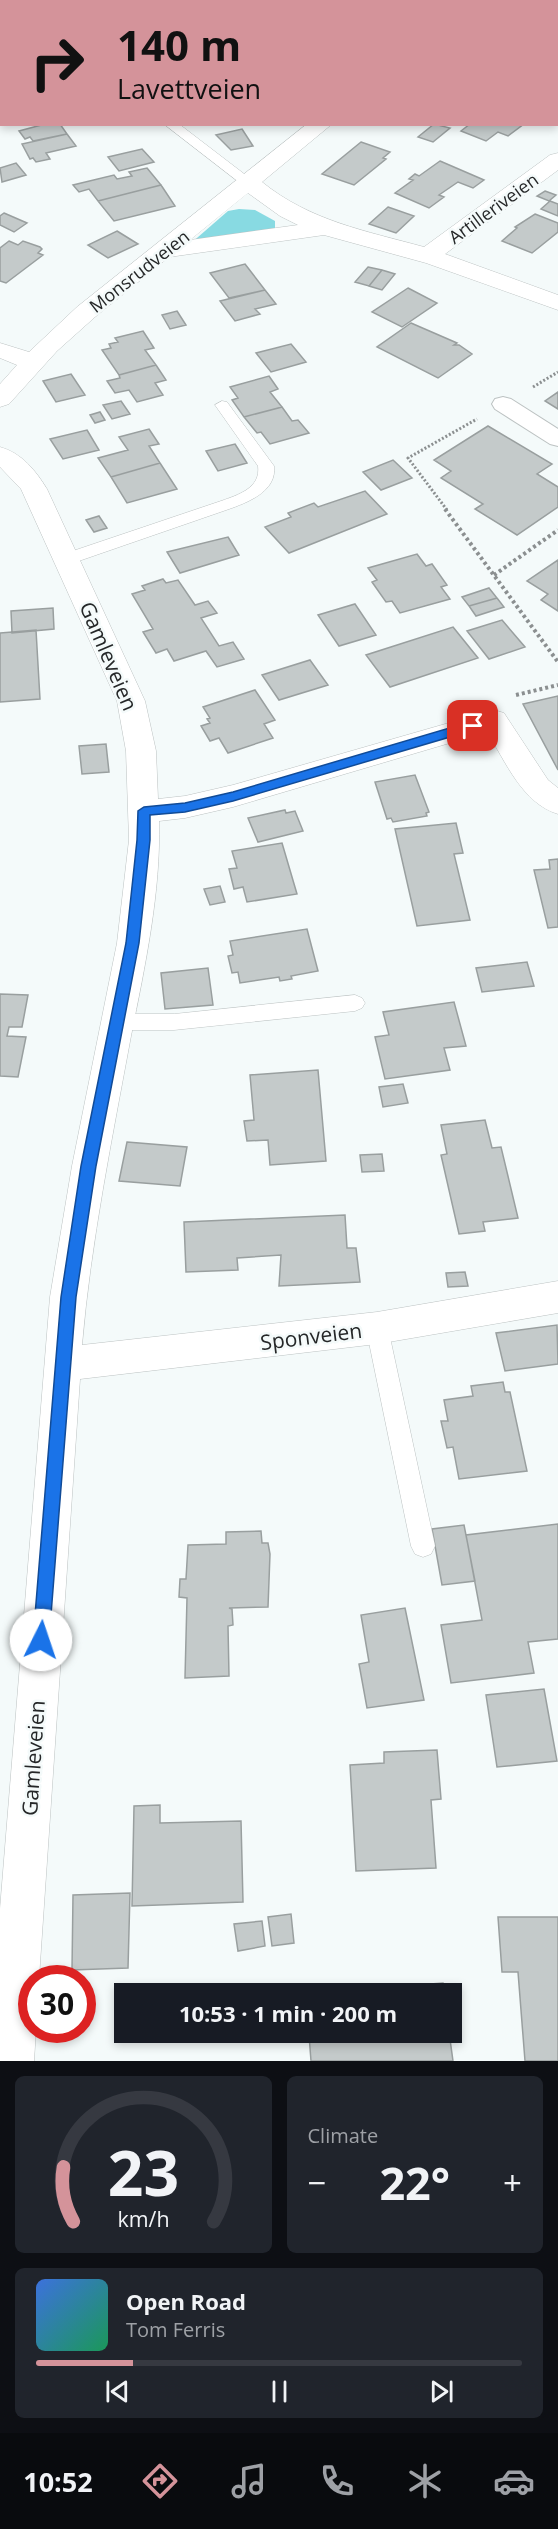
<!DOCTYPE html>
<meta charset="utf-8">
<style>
:root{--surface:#171b24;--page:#20242c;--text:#f1f3f6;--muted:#9ea1a6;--line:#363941;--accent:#d4939a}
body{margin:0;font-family:"Open Sans",sans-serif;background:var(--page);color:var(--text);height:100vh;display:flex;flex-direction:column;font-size:22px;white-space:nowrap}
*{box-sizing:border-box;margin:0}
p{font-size:20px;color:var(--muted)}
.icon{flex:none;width:33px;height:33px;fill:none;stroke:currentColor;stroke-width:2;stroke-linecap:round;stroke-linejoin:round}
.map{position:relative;height:2061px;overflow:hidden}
.panel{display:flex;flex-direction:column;gap:15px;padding:15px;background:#0d0f14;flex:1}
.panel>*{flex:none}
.banner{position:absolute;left:0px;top:0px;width:558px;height:126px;box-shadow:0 3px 9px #0003;background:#d4939a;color:#111;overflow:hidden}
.speed{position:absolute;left:18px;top:1965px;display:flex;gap:12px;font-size:30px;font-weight:700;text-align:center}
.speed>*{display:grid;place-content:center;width:78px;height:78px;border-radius:50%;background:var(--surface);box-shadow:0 3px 9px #0003;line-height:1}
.speed .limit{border:9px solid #d22;background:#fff;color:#111}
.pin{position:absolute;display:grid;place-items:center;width:51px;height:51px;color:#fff;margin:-26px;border-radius:12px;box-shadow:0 3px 9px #0006}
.me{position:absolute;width:66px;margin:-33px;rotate:4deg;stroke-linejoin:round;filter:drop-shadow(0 0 4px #0008)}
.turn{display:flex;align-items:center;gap:21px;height:126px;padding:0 18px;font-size:27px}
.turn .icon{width:78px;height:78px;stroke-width:2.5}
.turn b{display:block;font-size:42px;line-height:51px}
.big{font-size:45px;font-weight:700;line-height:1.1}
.panel .tile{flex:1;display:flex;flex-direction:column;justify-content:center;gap:9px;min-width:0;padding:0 21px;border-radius:9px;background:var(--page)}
.panel .dial{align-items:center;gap:0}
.dial svg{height:156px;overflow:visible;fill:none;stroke:var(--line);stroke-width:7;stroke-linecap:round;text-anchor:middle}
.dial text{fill:var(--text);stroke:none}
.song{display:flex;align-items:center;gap:18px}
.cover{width:72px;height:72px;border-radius:9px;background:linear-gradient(135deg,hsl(220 70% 55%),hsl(150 70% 35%))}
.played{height:6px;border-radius:3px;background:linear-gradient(90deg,var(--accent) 20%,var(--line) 20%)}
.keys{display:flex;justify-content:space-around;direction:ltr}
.heat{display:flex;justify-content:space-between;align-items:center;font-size:33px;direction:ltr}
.panel .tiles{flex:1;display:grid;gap:15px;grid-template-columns:1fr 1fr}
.tile:last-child{grid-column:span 2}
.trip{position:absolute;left:114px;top:1983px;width:348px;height:60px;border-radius:0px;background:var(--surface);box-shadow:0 3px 9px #0003;font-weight:700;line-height:60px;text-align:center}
.menu{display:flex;height:96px;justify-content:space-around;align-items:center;background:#090b0e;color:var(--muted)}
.menu .icon{width:42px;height:42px}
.menu .active{color:var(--accent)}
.menu b{font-size:27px;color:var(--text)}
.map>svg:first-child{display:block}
</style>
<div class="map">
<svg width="558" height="2061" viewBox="0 0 558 2061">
<rect width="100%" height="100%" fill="#f4fafa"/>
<path fill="#88dae2" d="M239 209 255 210 275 221V229L190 244 228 211Z"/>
<path fill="#c4caca" stroke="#999f9f" stroke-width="1.5" d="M0 0H49L2 2V17Z
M45 124H60L67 134 33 141 30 137 25 139 19 131Z
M434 124 450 128 433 142 418 137Z
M470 124H524L508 136 498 132 486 141 461 131Z
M242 129 253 146 231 150 216 135Z
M67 134 76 146 46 153 50 159 36 162 33 158 30 159 22 144Z
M361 142 390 152 383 158 386 159 354 185 322 174Z
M142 149 154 162 119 171 108 157Z
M440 161 484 180 473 188 458 182 439 195 444 197 429 208 395 193 413 180 409 179 415 174 419 176Z
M16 163 26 175 2 182 0 168Z
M147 168 161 185 98 201 89 189 79 192 73 185 114 175 117 179 132 176 129 172Z
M161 185 175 206 114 221 98 201Z
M545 191 556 195 549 201 537 196Z
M550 201 558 204V216L541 209Z
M388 207 414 216 396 233 369 224Z
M4 213 27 223 14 232 0 225V216Z
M535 214 558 223V232L532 253 502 241 517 228 515 227Z
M117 231 138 244 108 258 88 245Z
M9 241 18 245 23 241 40 247 42 249 38 253 43 255 6 283 0 281V248Z
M245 264 265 290 229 298 210 273Z
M368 267 382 270 369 286 355 282Z
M382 270 395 274 382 290 369 286Z
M408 288 437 303 402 327 372 312Z
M265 290 276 304 255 309 260 314 235 321 220 301Z
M177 311 186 325 170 329 162 315Z
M411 323 457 343 454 345H459L472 354 438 378 377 347Z
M143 331 154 348 145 350 156 365 119 375 102 350 111 348 109 344 118 342 115 338Z
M291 344 306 362 271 372 256 353Z
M156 365 166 380 155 383 163 395 137 402 129 390 115 393 107 381 120 378 119 375Z
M71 374 85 395 56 402 43 381Z
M269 376 278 389 270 392 282 407 244 417 232 400 238 398 230 387Z
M558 392V409L545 401Z
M121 401 130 414 112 419 103 405Z
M282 407 292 421 298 420 309 433 270 444 261 432 257 433 244 417Z
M100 412 105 420 95 423 90 415Z
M488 426 552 464 537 474 558 487V507L517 535 475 509 483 504 441 478 451 471 434 460Z
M149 429 159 444 149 446 160 463 111 477 98 458 128 450 119 437Z
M87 430 99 450 63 459 50 439Z
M235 444 247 463 218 471 206 451Z
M393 460 412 478 381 490 363 472Z
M160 463 177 489 127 503 111 477Z
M365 491 387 514 289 553 265 527 291 517 288 513 314 503 318 507Z
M99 516 107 528 94 532 86 520Z
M228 537 239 555 180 573 167 552Z
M417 554 426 566 432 564 447 585 441 587 450 599 400 613 392 601 386 602 372 582 377 580 368 568Z
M558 560V611L541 600 548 594 527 581Z
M163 579 166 583 178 580 195 605 208 601 217 613 201 618 219 646 233 642 244 659 217 667 206 651 174 661 167 649 156 653 143 632 153 629 132 594 145 590 142 586Z
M489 588 497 598 469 606 462 597Z
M497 598 504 607 476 616 469 606Z
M355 604 376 635 339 646 318 615Z
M53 608 54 629 12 633 11 611Z
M502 620 525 647 489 659 467 631Z
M453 627 478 658 390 687 366 655Z
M36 630 40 699 0 702V633Z
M310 660 328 685 279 700 262 675Z
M255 690 275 720 264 724 273 738 228 753 219 738 210 741 201 726 210 723 207 719 210 718 203 707Z
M558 696V770L523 704Z
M106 744 109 772 82 774 79 746Z
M415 775 429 812 426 813 427 816 393 822 391 818 387 819 375 782Z
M285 810 286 813 295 811 303 831 258 842 248 818Z
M456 823 463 853 454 854 470 920 417 926 395 829Z
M282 843 297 894 247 902 243 887 234 889 229 869 237 868 232 851Z
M558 859V927L548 928 534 870 550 869 549 860Z
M220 886 225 902 210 905 204 889Z
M307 929 318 971 291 976 292 979 280 981 279 977 240 983 238 972 232 973 228 956 233 955 230 941Z
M527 962 534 986 482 992 476 968Z
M208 968 213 1005 165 1009 161 973Z
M0 994 28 995 22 1027H9L7 1036 26 1037 18 1077 0 1076Z
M454 1002 466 1046 444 1048 450 1070 385 1079 375 1037 389 1035 383 1012Z
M318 1070 326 1161 270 1165 268 1140 247 1141 244 1121 254 1120 250 1075Z
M403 1084 408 1103 383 1107 379 1087Z
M485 1120 492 1148 501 1147 518 1218 483 1222 485 1231 459 1234 441 1155 447 1154 441 1125Z
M127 1142 187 1147 180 1186 119 1181Z
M382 1154 384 1171 362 1172 360 1155Z
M345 1215 347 1248H356L360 1282 279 1286 281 1255 237 1258 238 1270 186 1272 184 1222Z
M465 1272 468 1286 448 1287 446 1273Z
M557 1325 558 1364 505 1371 496 1333Z
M503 1382 505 1392H510L527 1471 459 1479 453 1447 447 1448 441 1421H448L444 1400 473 1396 471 1386Z
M558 1524V1639L528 1642 534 1673 451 1683 441 1625 482 1620 466 1535Z
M464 1525 475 1581 442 1585 432 1529Z
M261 1531 262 1543H268L270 1554 268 1607 229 1608 232 1609 233 1625 228 1626 229 1676 185 1678 187 1598 179 1597 180 1579H186L188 1545 226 1544V1532Z
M405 1608 424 1700 367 1708 359 1664 369 1662 361 1615Z
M544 1689 557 1761 497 1767 486 1695Z
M437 1750 441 1799 431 1800 436 1868 356 1871 350 1765 384 1763V1752Z
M160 1805V1823L241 1821 243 1902 132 1906 134 1806Z
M130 1893 128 1968 72 1970 73 1895Z
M291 1914 294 1943 272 1946 268 1917Z
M498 1917H558V2061H525L518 1972H502Z
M262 1921 265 1946 238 1951 234 1924Z
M443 1983 445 1994H327L326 1992Z
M330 2032H449L453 2061H311L309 2035Z"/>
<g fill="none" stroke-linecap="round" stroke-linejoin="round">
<defs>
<path id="service" d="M164 124H179L256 183 254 186H244Z
M222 401 227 402 274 466C277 490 251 501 232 508L73 563H61L59 559 61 555 221 501C238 495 261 488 258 466L215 405Z
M355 995 362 998 365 1003 362 1008 355 1011 174 1030H118L111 1027 108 1022 111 1017 118 1014H174Z
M377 1318 385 1321 388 1328 435 1546 431 1554 423 1557 415 1554 411 1546 366 1328 369 1321Z"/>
<path id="pedestrian" d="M503 397 511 399 558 429V446L550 444 495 409 492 404 495 399Z"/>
<path id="minor" d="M455 0H481L482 2H456Z
M307 124H332L262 182C310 221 366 231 424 247L550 155 558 153V170L445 254 558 295V310L426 263 324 235 169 257 95 317 57 351 9 404 0 407V384L17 365 0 358V343L29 352 77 307ZM248 193 280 216 298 225 190 240Z
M0 447C22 453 36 471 47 489L145 701 156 751 158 799 185 796 233 785 494 710 504 713 548 780 558 788V814C522 803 506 762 487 732L233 807 185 818 159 821C161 892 145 966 131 1036 112 1139 91 1241 82 1345L377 1312 558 1281V1313L377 1344 80 1379 39 1978H32V2030H36L34 2061H0V1909L50 1297 72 1166 117 943 129 840 126 751 117 701 21 489 0 467Z"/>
</defs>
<use href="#service" stroke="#bcc2c2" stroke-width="1"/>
<use href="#pedestrian" stroke="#bcc2c2" stroke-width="2"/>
<use href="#minor" stroke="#bcc2c2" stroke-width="1"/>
<path stroke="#8b8f90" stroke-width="3" stroke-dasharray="2 2" stroke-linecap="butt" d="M533 387 558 372
M447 510 408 458 477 419"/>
<path stroke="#8b8f90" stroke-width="4" stroke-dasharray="3 3" stroke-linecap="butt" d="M445 509 558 662
M494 575 558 530
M516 695 558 685"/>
<use href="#service" fill="#fff" fill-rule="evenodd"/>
<use href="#pedestrian" fill="#fff" fill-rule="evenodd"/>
<use href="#minor" fill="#fff" fill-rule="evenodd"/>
</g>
<path fill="#1a73e8" stroke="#114b97" stroke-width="1.5" d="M473 721 479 726 477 729 233 801 185 812 150 815V840L139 943 96 1166 76 1297 49 1640 47 1646 41 1648 35 1646 33 1640 61 1297 81 1166 126 943 137 840 138 811 144 807 185 803 233 792Z"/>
<g text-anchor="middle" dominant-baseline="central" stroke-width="5" stroke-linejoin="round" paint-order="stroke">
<g font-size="18" fill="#252728" stroke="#f4fafa">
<text transform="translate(493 208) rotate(-36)">Artilleriveien</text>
<text transform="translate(139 271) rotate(-38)">Monsrudveien</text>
</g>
<g font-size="21" fill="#252728" stroke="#f4fafa">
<text transform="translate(109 656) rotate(67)">Gamleveien</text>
<text transform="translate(311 1336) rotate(-7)">Sponveien</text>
<text transform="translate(33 1758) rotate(-86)">Gamleveien</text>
</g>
</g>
</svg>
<div class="speed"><div class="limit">30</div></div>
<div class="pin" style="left:473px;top:726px;background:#d93025"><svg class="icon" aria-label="arrive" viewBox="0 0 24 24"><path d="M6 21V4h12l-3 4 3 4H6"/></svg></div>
<svg class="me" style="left:41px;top:1640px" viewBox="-20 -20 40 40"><circle r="19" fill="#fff"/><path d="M0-13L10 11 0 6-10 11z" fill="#1a73e8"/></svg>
<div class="trip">10:53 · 1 min · 200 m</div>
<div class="banner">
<div class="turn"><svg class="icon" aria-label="right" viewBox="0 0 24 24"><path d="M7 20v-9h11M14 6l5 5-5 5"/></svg><div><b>140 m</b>Lavettveien</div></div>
</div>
</div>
<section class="panel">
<div class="tiles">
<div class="tile dial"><svg viewBox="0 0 100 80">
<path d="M14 69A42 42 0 1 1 86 69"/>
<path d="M14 69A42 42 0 0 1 9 41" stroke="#d4939a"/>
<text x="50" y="56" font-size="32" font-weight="700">23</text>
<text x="50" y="72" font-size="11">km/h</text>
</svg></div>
<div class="tile"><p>Climate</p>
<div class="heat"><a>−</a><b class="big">22°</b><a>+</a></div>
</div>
<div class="tile">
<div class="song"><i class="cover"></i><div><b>Open Road</b><p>Tom Ferris</p></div></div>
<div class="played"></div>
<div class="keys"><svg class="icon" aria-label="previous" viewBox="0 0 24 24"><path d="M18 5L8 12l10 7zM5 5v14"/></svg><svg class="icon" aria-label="pause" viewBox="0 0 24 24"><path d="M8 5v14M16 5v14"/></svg><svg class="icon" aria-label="next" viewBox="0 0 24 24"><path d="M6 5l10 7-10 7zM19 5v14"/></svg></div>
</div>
</div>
</section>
<nav class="menu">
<b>10:52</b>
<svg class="icon active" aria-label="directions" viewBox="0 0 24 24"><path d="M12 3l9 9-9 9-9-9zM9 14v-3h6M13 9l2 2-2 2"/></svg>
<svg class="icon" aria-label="music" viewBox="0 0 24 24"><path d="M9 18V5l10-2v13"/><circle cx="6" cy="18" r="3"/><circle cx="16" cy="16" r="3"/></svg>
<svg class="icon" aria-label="phone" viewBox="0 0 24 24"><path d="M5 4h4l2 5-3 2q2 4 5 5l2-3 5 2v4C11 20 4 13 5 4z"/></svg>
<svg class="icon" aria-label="climate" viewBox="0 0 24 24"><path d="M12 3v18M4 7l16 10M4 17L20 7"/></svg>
<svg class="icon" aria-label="car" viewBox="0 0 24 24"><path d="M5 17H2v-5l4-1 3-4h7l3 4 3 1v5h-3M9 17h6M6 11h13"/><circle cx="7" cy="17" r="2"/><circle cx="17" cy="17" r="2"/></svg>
</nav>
